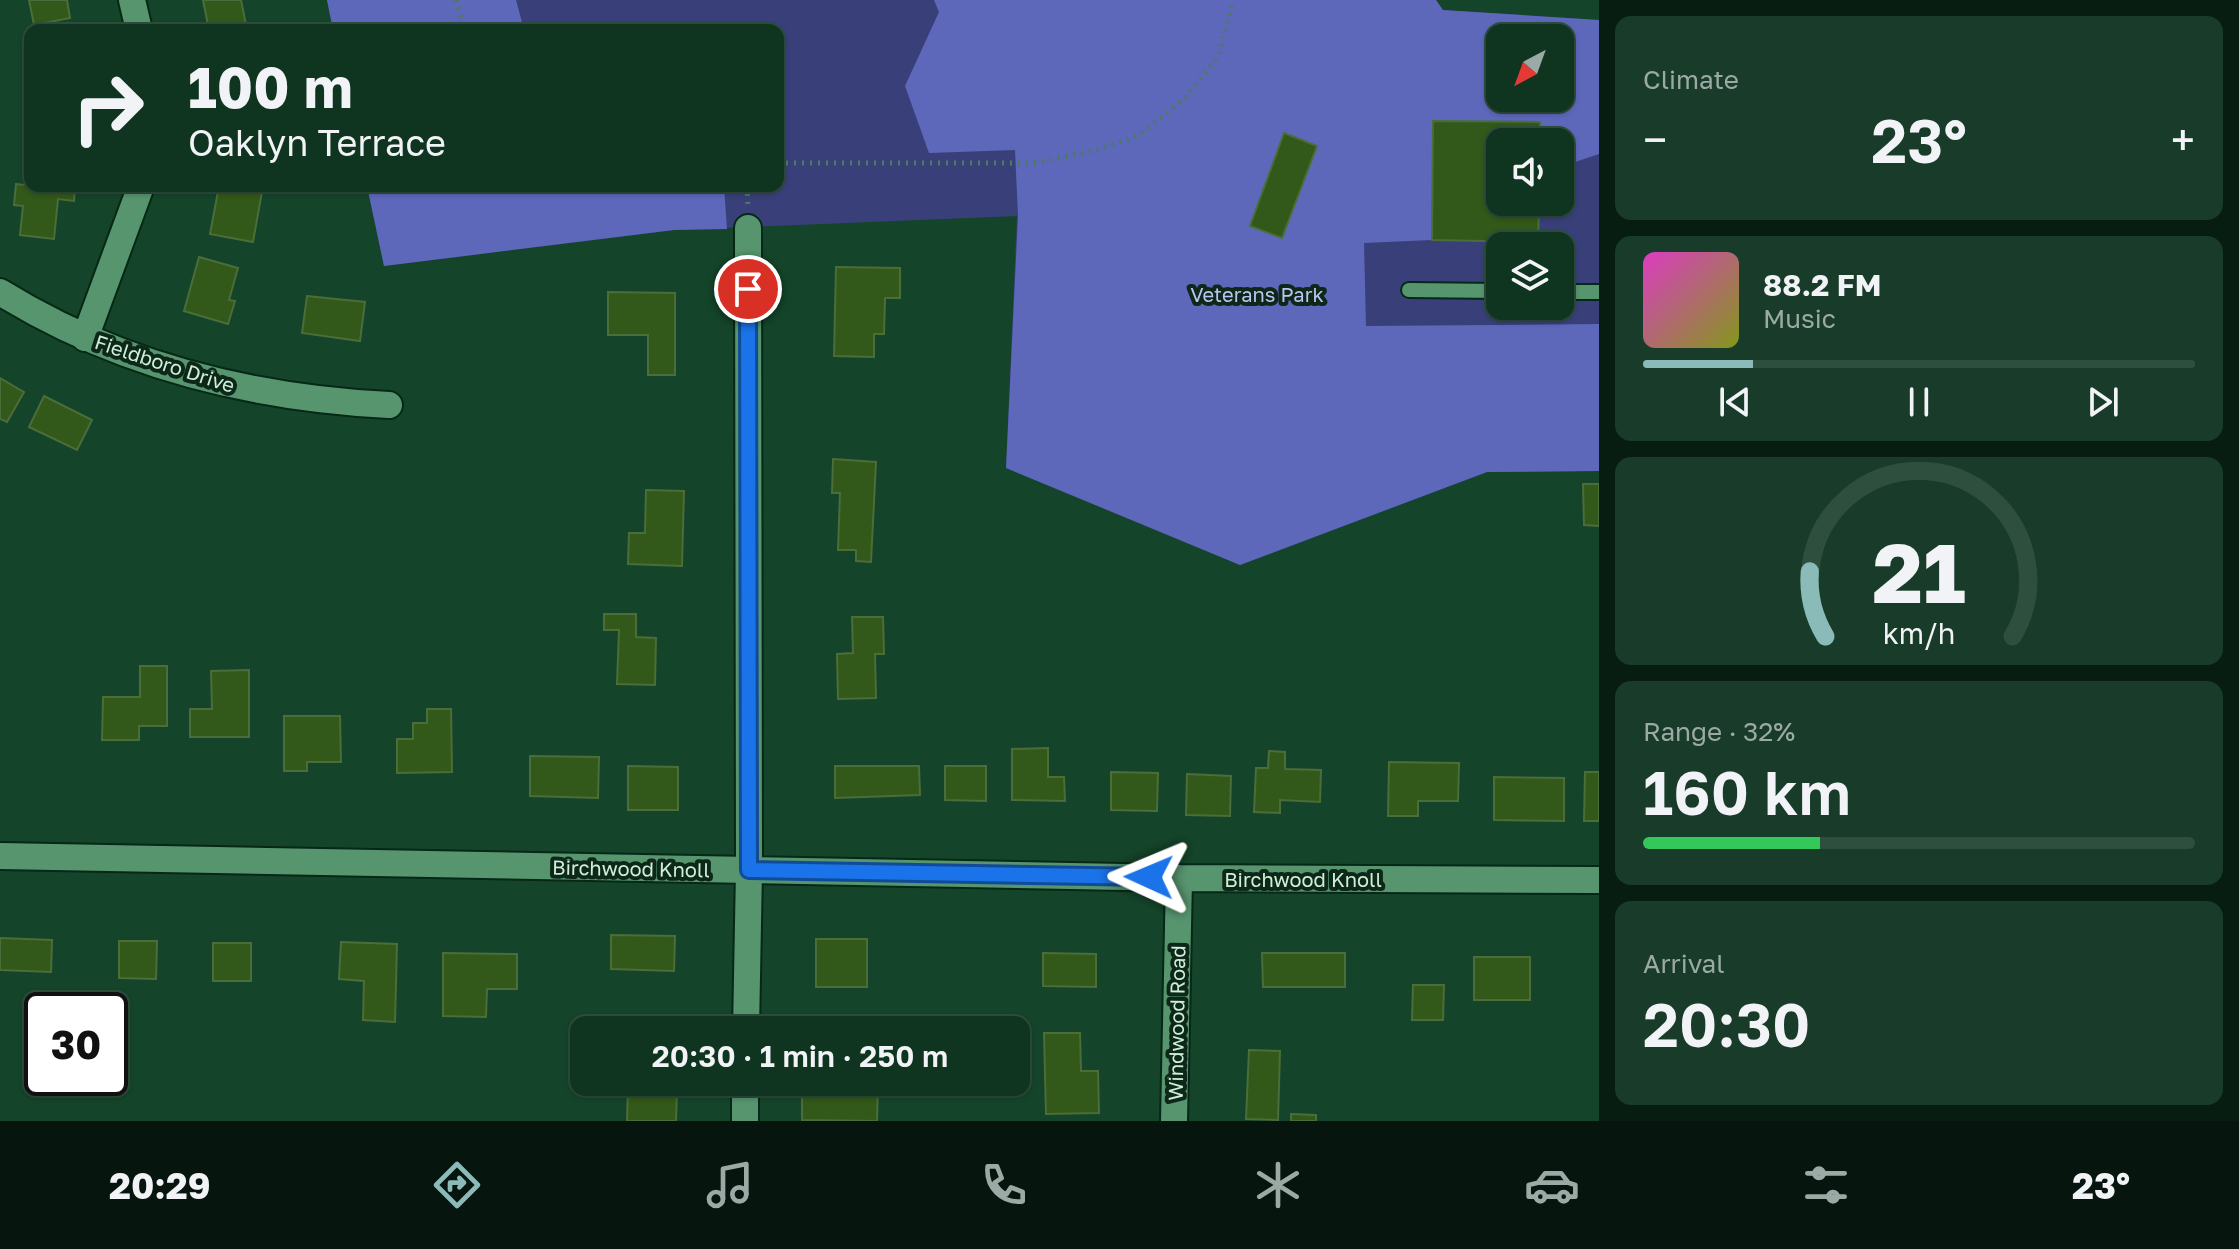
<!DOCTYPE html>
<meta charset="utf-8">
<style>
:root{--surface:#0f3420;--page:#183c29;--text:#f1f3f6;--muted:#9baaa5;--line:#2f4f3e;--accent:#8bbbb9}
body{margin:0;font-family:"Golos Text",sans-serif;background:var(--page);color:var(--text);height:100vh;display:flex;flex-direction:column;font-size:30px;white-space:nowrap}
*{box-sizing:border-box;margin:0}
p{font-size:26px;color:var(--muted)}
.icon{flex:none;width:44px;height:44px;fill:none;stroke:currentColor;stroke-width:2;stroke-linecap:round;stroke-linejoin:round}
.map{position:relative;flex:1;overflow:hidden}
.sheet{display:flex;flex-direction:column;gap:16px;padding:16px;background:#081d12;width:640px}
.sheet>*{flex:none}
.banner{position:absolute;left:24px;top:24px;width:760px;height:168px;border-radius:16px;box-shadow:0 2px 6px #0004,0 0 0 2px var(--line);background:#0f3420;color:var(--text);overflow:hidden}
.needle{width:52px;rotate:221deg}
.controls{position:absolute;left:1486px;top:24px;display:grid;gap:16px}
.controls a{display:grid;place-items:center;width:88px;height:88px;border-radius:16px;background:var(--surface);box-shadow:0 2px 6px #0004,0 0 0 2px var(--line);font-size:40px}
.speed{position:absolute;left:24px;top:992px;display:flex;gap:16px;font-size:40px;font-weight:700;text-align:center}
.speed>*{display:grid;place-content:center;width:104px;height:104px;border-radius:50%;background:var(--surface);box-shadow:0 2px 6px #0004,0 0 0 2px var(--line);line-height:1}
.speed .limit{border:4px solid #111;border-radius:12px;background:#fff;color:#111}
.pin{position:absolute;display:grid;place-items:center;width:68px;height:68px;color:#fff;margin:-34px;border:4px solid #fff;border-radius:50%;box-shadow:0 2px 8px #0007}
.me{position:absolute;width:88px;margin:-44px;rotate:271deg;stroke-linejoin:round;filter:drop-shadow(0 0 6px #0008)}
.turn{display:flex;align-items:center;gap:28px;height:168px;padding:0 32px;font-size:36px}
.turn .icon{width:104px;height:104px;stroke-width:2.5}
.turn b{display:block;font-size:56px;line-height:68px}
.big{font-size:60px;font-weight:600;line-height:1.1}
.sheet .card{flex:1;display:flex;flex-direction:column;justify-content:center;gap:12px;min-width:0;padding:0 28px;border-radius:16px;background:var(--page)}
.sheet .dial{align-items:center;gap:0}
.dial svg{height:208px;overflow:visible;fill:none;stroke:var(--line);stroke-width:7;stroke-linecap:round;text-anchor:middle}
.dial text{fill:var(--text);stroke:none}
.song{display:flex;align-items:center;gap:24px}
.cover{width:96px;height:96px;border-radius:12px;background:linear-gradient(135deg,hsl(310 70% 55%),hsl(70 70% 35%))}
.played{height:8px;border-radius:4px;background:linear-gradient(90deg,var(--accent) 20%,var(--line) 20%)}
.keys{display:flex;justify-content:space-around;direction:ltr}
.heat{display:flex;justify-content:space-between;align-items:center;font-size:44px;direction:ltr}
.charge{height:12px;border-radius:6px;background:linear-gradient(90deg,#34c759 32%,var(--line) 0)}
.trip{position:absolute;left:570px;top:1016px;width:460px;height:80px;border-radius:16px;background:var(--surface);box-shadow:0 2px 6px #0004,0 0 0 2px var(--line);font-weight:600;line-height:80px;text-align:center}
.tab-bar{display:flex;height:128px;justify-content:space-around;align-items:center;background:#06150d;color:var(--muted)}
.tab-bar .icon{width:56px;height:56px}
.tab-bar .selected{color:var(--accent)}
.tab-bar b{font-size:36px;color:var(--text)}
main{display:flex;flex:1;min-height:0}
.map>svg:first-child{display:block}
</style>
<main>
<div class="map">
<svg width="1599" height="1121" viewBox="0 0 1599 1121">
<rect width="100%" height="100%" fill="#14452a"/>
<path fill="#394079" fill-rule="evenodd" d="M327 0H1436L1443 10 1599 20V471L1487 472 1240 565 1006 468 1017 216 674 230 384 266 367 186H778V30H333ZM1500 38H1560V98H1500ZM1500 142H1560V202H1500ZM1500 246H1560V306H1500Z"/>
<path fill="#5d68bb" fill-rule="evenodd" d="M327 0H516L524 30H333Z
M934 0H1436L1443 10 1599 20V154L1560 167V142H1539L1540 123 1434 121 1432 240 1364 243 1366 326 1599 324V471L1487 472 1240 565 1006 468 1018 216 1015 150 929 153 905 86 939 12ZM1500 38H1560V98H1500Z
M367 186H724L727 229 674 230 384 266Z"/>
<path fill="#325919" stroke="#4b6d39" stroke-width="2" d="M29 0H67L70 18 34 25Z
M203 0H241L247 30H209Z
M1433 121 1540 122 1539 142H1500V202H1539L1538 242 1432 240Z
M1284 133 1317 146 1282 238 1250 226Z
M28 157 30 186H75L74 201 58 199 54 239 20 235 23 206 14 205 16 184 26 185Z
M219 186H263L253 242 210 234Z
M199 257 238 268 229 300 235 301 228 324 184 311Z
M836 267 900 268V298H885L884 334H874V357L834 356Z
M608 292 675 293V375H648V335H608Z
M307 296 365 302 360 341 302 333Z
M0 378 24 392 7 422 0 419Z
M44 396 92 420 77 450 29 427Z
M833 459 876 462 871 562 856 561V550H838L840 493H832Z
M1583 484H1599V526L1584 525Z
M646 490 684 491 682 566 628 564 629 533H645Z
M604 614H636V637L656 638 655 685 617 684 619 630H604Z
M852 617H883L884 654H875L876 698 838 699 837 654 853 653Z
M140 666H167V726H139V740H102L103 697H140Z
M249 670V737H190V709H212L211 671Z
M427 709H451L452 772 397 773V739H413V723H427Z
M284 716H340L341 762H307V771H284Z
M1048 748V777H1064L1065 801 1012 800V749Z
M1269 751 1285 752V769L1321 770 1320 802 1280 800V813L1254 812 1256 768H1268Z
M530 756 599 757 598 798 530 796Z
M1389 762 1459 763 1458 801H1418V816H1388Z
M628 766 678 767V810H628Z
M835 766H919L920 795 835 798Z
M945 766H986V801L945 800Z
M1111 772 1158 773 1157 811 1111 810Z
M1585 772H1599V821H1584Z
M1187 774 1231 776 1230 816 1186 815Z
M1494 777 1564 778V821L1494 820Z
M611 935 675 936 674 971 611 969Z
M0 938 52 940 51 972 0 970Z
M816 939H867V987H816Z
M119 941H157L156 979 119 978Z
M341 942 397 944 395 1022 363 1020 364 981 339 979Z
M213 943H251V981H213Z
M443 953 517 954V989H487L486 1017 443 1016Z
M1043 953 1096 954V987L1043 986Z
M1262 953H1345V987H1263Z
M1474 957H1530V1000H1474Z
M1413 985H1444L1443 1020H1412Z
M1044 1033H1080L1081 1071H1098L1099 1113 1046 1114Z
M1249 1050 1280 1051 1278 1120 1246 1119Z
M802 1082 878 1085 877 1121 802 1120Z
M628 1087 677 1089 676 1121H627Z
M1291 1114 1316 1115V1121H1291Z"/>
<g fill="none" stroke-linecap="round" stroke-linejoin="round">
<defs>
<path id="service" d="M1409 290 1500 291
M1560 292H1599"/>
<path id="minor" d="M132 0 139 30
M0 292C118 365 251 398 389 405
M85 338 141 186
M0 856 1179 878 1599 880
M746 1030 749 870 748 228
M745 1121V1082
M1174 1121 1179 878"/>
</defs>
<use href="#service" stroke="#062816" stroke-width="18"/>
<use href="#minor" stroke="#062816" stroke-width="30"/>
<path stroke="#4e7a60" stroke-width="5" stroke-dasharray="2 6" stroke-linecap="butt" d="M456 0 465 30
M778 163H1034L1093 151 1140 135 1187 96 1219 55 1233 0
M747 186 748 207"/>
<use href="#service" stroke="#57956f" stroke-width="14"/>
<use href="#minor" stroke="#57956f" stroke-width="26"/>
</g>
<g fill="none" stroke-linecap="round" stroke-linejoin="round">
<defs>
<path id="route" d="M748 289 749 870 1149 877"/>
</defs>
<use href="#route" stroke="#114b97" stroke-width="20"/>
<use href="#route" stroke="#1a73e8" stroke-width="14"/>
</g>
<g text-anchor="middle" dominant-baseline="central" stroke-width="8" stroke-linejoin="round" paint-order="stroke">
<g font-size="20" fill="#bbc4f1" stroke="#0d2718">
<text x="1257" y="294">Veterans Park</text>
</g>
<g font-size="20" fill="#cfefd9" stroke="#0d2718">
<text transform="translate(165 363) rotate(18)">Fieldboro Drive</text>
<text transform="translate(631 868) rotate(1)">Birchwood Knoll</text>
<text x="1303" y="879">Birchwood Knoll</text>
<text transform="translate(1176 1023) rotate(-89)">Windwood Road</text>
</g>
</g>
</svg>
<div class="controls">
<a><svg class="needle" viewBox="-14 -14 28 28"><path d="M0-13l5 13h-10z" fill="#e53935"/><path d="M0 13l5-13h-10z" fill="#9baaa5"/></svg></a>
<a><svg class="icon" aria-label="sound" viewBox="0 0 24 24"><path d="M4 9h4l5-4v14l-5-4H4zM17 9q2 3 0 6"/></svg></a>
<a><svg class="icon" aria-label="layers" viewBox="0 0 24 24"><path d="M12 4l9 5-9 5-9-5zM3 14l9 5 9-5"/></svg></a>
</div>
<div class="speed"><div class="limit">30</div></div>
<div class="pin" style="left:748px;top:289px;background:#d93025"><svg class="icon" aria-label="arrive" viewBox="0 0 24 24"><path d="M6 21V4h12l-3 4 3 4H6"/></svg></div>
<svg class="me" style="left:1149px;top:877px" viewBox="-20 -20 40 40"><path d="M0-17L14 15 0 8-14 15z" fill="#1a73e8" stroke="#fff" stroke-width="4"/></svg>
<div class="trip">20:30 · 1 min · 250 m</div>
<div class="banner">
<div class="turn"><svg class="icon" aria-label="right" viewBox="0 0 24 24"><path d="M7 20v-9h11M14 6l5 5-5 5"/></svg><div><b>100 m</b>Oaklyn Terrace</div></div>
</div>
</div>
<section class="sheet">
<div class="card"><p>Climate</p>
<div class="heat"><a>−</a><b class="big">23°</b><a>+</a></div>
</div>
<div class="card">
<div class="song"><i class="cover"></i><div><b>88.2 FM</b><p>Music</p></div></div>
<div class="played"></div>
<div class="keys"><svg class="icon" aria-label="previous" viewBox="0 0 24 24"><path d="M18 5L8 12l10 7zM5 5v14"/></svg><svg class="icon" aria-label="pause" viewBox="0 0 24 24"><path d="M8 5v14M16 5v14"/></svg><svg class="icon" aria-label="next" viewBox="0 0 24 24"><path d="M6 5l10 7-10 7zM19 5v14"/></svg></div>
</div>
<div class="card dial"><svg viewBox="0 0 100 80">
<path d="M14 69A42 42 0 1 1 86 69"/>
<path d="M14 69A42 42 0 0 1 8 44" stroke="#8bbbb9"/>
<text x="50" y="56" font-size="32" font-weight="700">21</text>
<text x="50" y="72" font-size="11">km/h</text>
</svg></div>
<div class="card"><p>Range · 32%</p><b class="big">160 km</b><div class="charge"></div></div>
<div class="card"><p>Arrival</p><b class="big">20:30</b></div>
</section>
</main>
<nav class="tab-bar">
<b>20:29</b>
<svg class="icon selected" aria-label="directions" viewBox="0 0 24 24"><path d="M12 3l9 9-9 9-9-9zM9 14v-3h6M13 9l2 2-2 2"/></svg>
<svg class="icon" aria-label="music" viewBox="0 0 24 24"><path d="M9 18V5l10-2v13"/><circle cx="6" cy="18" r="3"/><circle cx="16" cy="16" r="3"/></svg>
<svg class="icon" aria-label="phone" viewBox="0 0 24 24"><path d="M5 4h4l2 5-3 2q2 4 5 5l2-3 5 2v4C11 20 4 13 5 4z"/></svg>
<svg class="icon" aria-label="climate" viewBox="0 0 24 24"><path d="M12 3v18M4 7l16 10M4 17L20 7"/></svg>
<svg class="icon" aria-label="car" viewBox="0 0 24 24"><path d="M5 17H2v-5l4-1 3-4h7l3 4 3 1v5h-3M9 17h6M6 11h13"/><circle cx="7" cy="17" r="2"/><circle cx="17" cy="17" r="2"/></svg>
<svg class="icon" aria-label="filters" viewBox="0 0 24 24"><path d="M4 7h16M4 17h16"/><circle cx="9" cy="7" r="2"/><circle cx="15" cy="17" r="2"/></svg>
<b>23°</b>
</nav>
